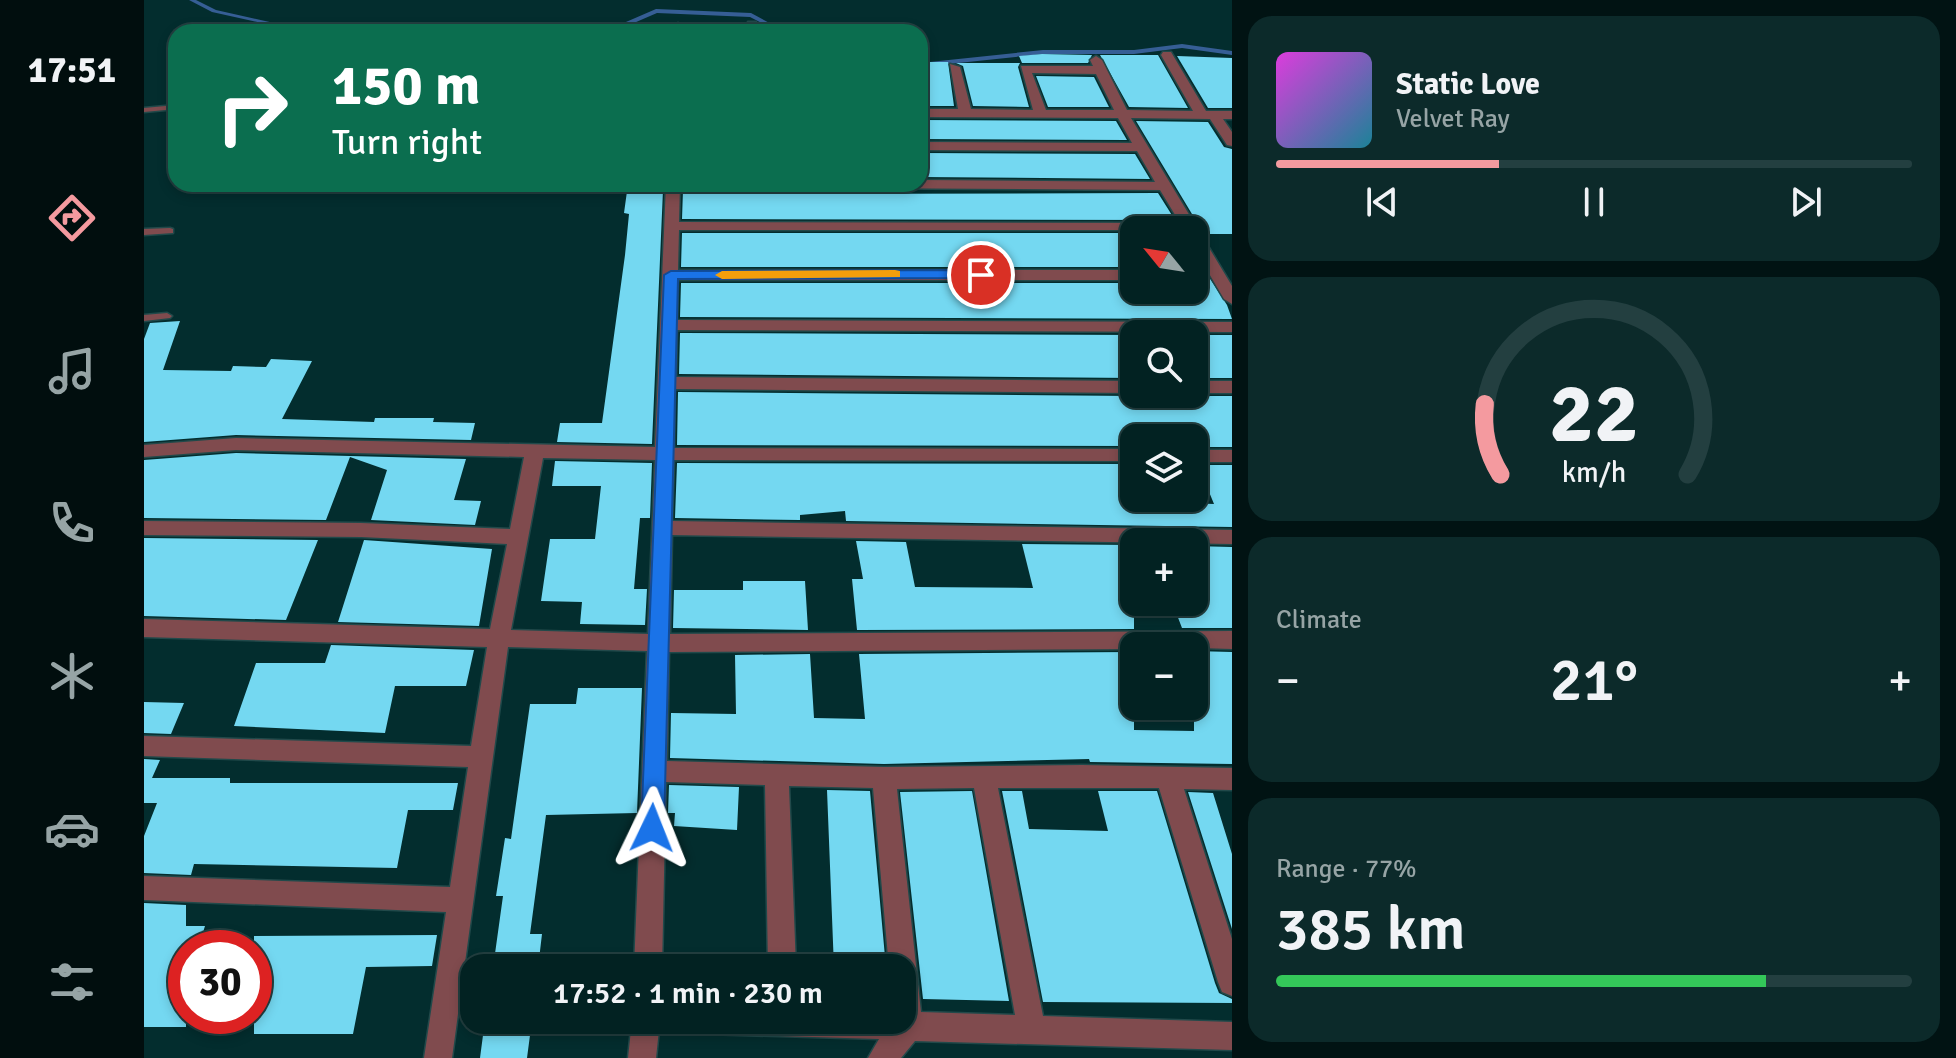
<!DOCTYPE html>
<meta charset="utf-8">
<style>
:root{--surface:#022222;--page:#0c2a2a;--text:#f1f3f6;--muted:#96a4a5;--line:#233f40;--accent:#f49a9f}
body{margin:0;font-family:Signika,sans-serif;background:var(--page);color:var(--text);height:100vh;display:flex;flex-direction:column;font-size:30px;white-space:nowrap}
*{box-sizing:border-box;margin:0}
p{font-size:26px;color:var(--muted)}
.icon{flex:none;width:44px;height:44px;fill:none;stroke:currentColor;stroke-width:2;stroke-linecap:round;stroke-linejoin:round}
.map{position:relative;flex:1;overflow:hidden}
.drawer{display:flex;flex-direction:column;gap:16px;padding:16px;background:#011313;width:724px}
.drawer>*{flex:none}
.hud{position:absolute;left:24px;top:24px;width:760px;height:168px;border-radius:24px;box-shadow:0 4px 12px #0003,0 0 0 2px var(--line);background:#0b6e4f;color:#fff;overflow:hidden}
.needle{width:52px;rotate:300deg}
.fabs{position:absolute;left:976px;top:216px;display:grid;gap:16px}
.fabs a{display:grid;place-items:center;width:88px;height:88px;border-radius:16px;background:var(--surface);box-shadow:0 4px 12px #0003,0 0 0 2px var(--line);font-size:40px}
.speed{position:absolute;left:24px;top:930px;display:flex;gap:16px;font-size:40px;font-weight:700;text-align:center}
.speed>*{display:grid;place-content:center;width:104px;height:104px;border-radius:50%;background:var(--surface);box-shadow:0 4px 12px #0003,0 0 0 2px var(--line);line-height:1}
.speed .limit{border:12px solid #d22;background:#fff;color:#111}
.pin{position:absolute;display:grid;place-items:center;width:68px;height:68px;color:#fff;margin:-34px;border:4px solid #fff;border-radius:50%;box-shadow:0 2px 8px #0007}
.me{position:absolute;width:88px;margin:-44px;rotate:2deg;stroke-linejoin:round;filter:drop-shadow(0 0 6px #0008)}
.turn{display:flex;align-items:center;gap:28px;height:168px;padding:0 32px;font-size:36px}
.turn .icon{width:104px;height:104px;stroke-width:2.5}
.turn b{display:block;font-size:56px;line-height:68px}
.big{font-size:60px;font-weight:600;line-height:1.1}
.drawer .tile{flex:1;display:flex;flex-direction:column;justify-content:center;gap:12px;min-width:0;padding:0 28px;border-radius:24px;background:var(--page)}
.drawer .dial{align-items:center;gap:0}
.dial svg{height:208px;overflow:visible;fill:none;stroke:var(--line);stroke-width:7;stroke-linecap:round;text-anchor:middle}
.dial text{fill:var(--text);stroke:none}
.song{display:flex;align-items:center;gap:24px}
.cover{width:96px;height:96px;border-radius:12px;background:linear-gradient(135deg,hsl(300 70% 55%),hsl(190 70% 35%))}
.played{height:8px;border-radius:4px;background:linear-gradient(90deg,var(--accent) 35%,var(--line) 35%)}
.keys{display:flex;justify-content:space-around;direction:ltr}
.heat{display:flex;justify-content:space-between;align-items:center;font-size:44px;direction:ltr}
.charge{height:12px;border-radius:6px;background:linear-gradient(90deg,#34c759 77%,var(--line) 0)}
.trip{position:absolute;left:316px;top:954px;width:456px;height:80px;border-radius:24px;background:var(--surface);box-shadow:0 4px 12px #0003,0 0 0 2px var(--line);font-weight:600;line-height:80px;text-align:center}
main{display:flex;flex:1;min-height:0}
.menu{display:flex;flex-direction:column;width:144px;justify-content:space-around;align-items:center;background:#010e0e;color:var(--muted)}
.menu .icon{width:56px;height:56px}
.menu .selected{color:var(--accent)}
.menu b{font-size:36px;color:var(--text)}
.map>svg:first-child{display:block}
</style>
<main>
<nav class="menu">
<b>17:51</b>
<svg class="icon selected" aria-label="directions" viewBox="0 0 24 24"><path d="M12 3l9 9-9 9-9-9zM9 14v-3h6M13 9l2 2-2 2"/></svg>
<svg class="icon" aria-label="music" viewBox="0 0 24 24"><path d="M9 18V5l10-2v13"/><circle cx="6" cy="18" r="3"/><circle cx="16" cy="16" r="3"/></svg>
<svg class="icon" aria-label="phone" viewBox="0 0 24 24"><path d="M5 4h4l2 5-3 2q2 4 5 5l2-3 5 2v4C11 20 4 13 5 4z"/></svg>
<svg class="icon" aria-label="climate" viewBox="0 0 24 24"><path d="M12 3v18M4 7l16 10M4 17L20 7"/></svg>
<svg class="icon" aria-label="car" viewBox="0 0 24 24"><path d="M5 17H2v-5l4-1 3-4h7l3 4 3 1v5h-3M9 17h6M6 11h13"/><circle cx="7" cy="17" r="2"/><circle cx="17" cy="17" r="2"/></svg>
<svg class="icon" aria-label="filters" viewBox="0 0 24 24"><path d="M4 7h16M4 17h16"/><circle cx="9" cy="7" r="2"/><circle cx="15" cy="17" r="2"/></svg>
</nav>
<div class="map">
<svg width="1088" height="1058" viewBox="0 0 1088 1058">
<rect width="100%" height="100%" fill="#032d2e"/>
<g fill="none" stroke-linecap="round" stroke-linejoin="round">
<path fill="#365e95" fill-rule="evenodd" d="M45 0H52L72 10 170 32H159L68 12Z
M512 9 607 13 642 32H635L606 17 513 13 476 29 445 32H426L429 30 475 25Z
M1038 44 1088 51V55L1038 48 990 54H899L776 67V63L899 50H990Z"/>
</g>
<path fill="#74d8f1" d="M898 54 947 55H948L944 63H878L875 56Z
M956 55H1014L1044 108 985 107Z
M1033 56 1088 58V108H1064Z
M776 62H804L810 106H776Z
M812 63H876L874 67 885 107 829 106 819 66Z
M892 76 950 77 965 107H904Z
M776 120 972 121 983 140 776 139Z
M992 121 1064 122 1080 147 1088 149V234H1060Z
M776 153 991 154 1006 179 776 177Z
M484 184H516L519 190 508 444 413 442 416 423H458L481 255 485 214 480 213Z
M539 190 646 194 1014 193 1031 220 538 219Z
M538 233H990V267H537Z
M1050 254 1083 305 1088 319 536 317 537 283H990V290H1050Z
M36 321 19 370 87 371 89 366 122 367 127 359 168 361 138 419 230 422 231 418H290L289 422 331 423 327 440 92 435 0 442V339L6 323Z
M536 333 990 335V378L535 374Z
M1050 335H1088V378H1050Z
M534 392 990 396V401H1050V396H1088V447H1050V438H990V446L533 445Z
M92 453 322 459 310 500 337 501 331 525 227 520 243 470 206 457 182 520 0 518V460Z
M411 461 508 463 506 518H496L490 589H503L501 625 436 624 438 602 397 601 406 539H451L457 486H408Z
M533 463 990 464V501L1070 504 1054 465H1088V527L702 521 701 511 656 515V520L531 518Z
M0 538 174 540 142 620 0 616Z
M220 540 348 549 335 626 194 622Z
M712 541 762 542 771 587 889 588 878 544 990 545V629L713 630 708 579H719Z
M1050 546 1088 547V628H1038L1028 602H1050Z
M599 581H661L664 630 529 628 530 590H599Z
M187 645 330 650 322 686H251L241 733 90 726 112 663H181Z
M1050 651 1088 652V764L946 762 945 759 740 764 526 758 527 713 592 714 591 655 666 654 670 718 721 719 715 654 990 652V730L1050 731Z
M434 688H498L493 813 402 815 386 934H398L394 968H349L359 896H352L361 838 367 839 386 704H432Z
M0 702 40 703 27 734 0 733Z
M0 759 16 760 8 778H86V783H314L309 810H264L253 868 50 864 47 875 0 873V836L13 803H0Z
M525 785 595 787 593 830 530 826 531 813H524Z
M683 790 726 791 742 968H690Z
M828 791 865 1001 779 999 756 792Z
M858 791H878L885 829 964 831 954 791H1013L1071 983 1075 993 1088 999V1003L899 1002Z
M1044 792 1069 793 1088 854V929Z
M0 903 42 905V926H61L54 948H42V1027H0Z
M293 935 288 966 222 967 209 1034H110V936Z
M341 1020H388L383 1058H336Z"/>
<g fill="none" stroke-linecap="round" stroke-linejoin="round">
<defs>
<path id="service" d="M32 105V109L0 112V108Z
M26 228 29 229V233L0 235V229Z
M23 313 28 316 26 318 0 321V315Z"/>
<path id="minor" d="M604 22H612L614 32H602Z
M534 23 540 26V32H528V26Z
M1019 52H1027L1062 111H1088V119H1079L1088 132V146L1083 145 1066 119 987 118 1088 286V304L1080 299 1050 248V230H535L534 270H990V280H534L533 320 1088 322V332L533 330 532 377 990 381V393L531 389 530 448 990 449V461L530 460 528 521 1088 530V544L528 535 526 634 1088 631V649L990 646V649L525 652 523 761 740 767 938 765 1088 768V790L1040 789 1088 939V996L1078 992 1074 982 1015 788H854L899 1016 1088 1022V1050L771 1041 757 1058H724L735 1039 562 1034 552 1030 548 1020H758V968H745L729 788 645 786 652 968H624L621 785 522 782 518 968H490L503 651 364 647 308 1058H280L302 912 0 900V876L306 887 324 767 0 756V736L327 746 343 647 0 637V619L346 629 363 544 217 537 0 535V521L217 523 366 529 380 457 92 450 0 457V445L92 438 511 447 522 184H536L535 222 1036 223 1016 190 696 188 689 184H776V180L1011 182 993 151 776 150V142L988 143 974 118 776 117V109H814L806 64 816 67 827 109 889 110 877 66H949L946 60 952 56 958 60 983 110 1049 111 1017 55ZM888 73 952 74 970 110H902ZM399 458 511 460 504 634 367 630ZM830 788 871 1015 777 1012 753 789Z
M1050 381H1088V393H1050Z
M1050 450H1088V462H1050Z
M488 1020H516L512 1058H484Z"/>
</defs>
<use href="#service" stroke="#21494a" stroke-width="3"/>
<use href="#minor" stroke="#21494a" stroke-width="3"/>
<use href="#service" fill="#804b4e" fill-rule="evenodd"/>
<use href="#minor" fill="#804b4e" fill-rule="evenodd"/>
</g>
<path fill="#1a73e8" stroke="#114b97" stroke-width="2" d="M837 270 844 275 842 278 534 279 520 828 516 835 508 838 500 835 497 828 520 275 527 271Z"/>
<path fill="#f59e0b" d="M751 270 756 271V277L578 279 571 275 578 271Z"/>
</svg>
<div class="fabs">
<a><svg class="needle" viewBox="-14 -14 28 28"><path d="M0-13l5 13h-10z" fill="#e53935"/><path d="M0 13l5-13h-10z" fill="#96a4a5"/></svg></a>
<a><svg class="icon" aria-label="search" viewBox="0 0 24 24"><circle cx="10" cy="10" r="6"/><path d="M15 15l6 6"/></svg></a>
<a><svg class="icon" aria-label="layers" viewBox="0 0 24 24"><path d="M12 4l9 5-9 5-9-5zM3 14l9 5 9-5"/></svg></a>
<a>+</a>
<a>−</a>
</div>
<div class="speed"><div class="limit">30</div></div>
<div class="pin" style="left:837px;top:275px;background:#d93025"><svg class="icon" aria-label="arrive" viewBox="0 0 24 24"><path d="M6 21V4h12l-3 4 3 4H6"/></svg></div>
<svg class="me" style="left:508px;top:828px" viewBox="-20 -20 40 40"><path d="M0-17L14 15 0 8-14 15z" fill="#1a73e8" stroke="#fff" stroke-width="4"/></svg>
<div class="trip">17:52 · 1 min · 230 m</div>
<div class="hud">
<div class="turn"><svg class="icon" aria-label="right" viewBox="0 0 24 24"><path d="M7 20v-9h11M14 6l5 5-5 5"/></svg><div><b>150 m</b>Turn right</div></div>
</div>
</div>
<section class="drawer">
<div class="tile">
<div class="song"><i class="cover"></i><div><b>Static Love</b><p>Velvet Ray</p></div></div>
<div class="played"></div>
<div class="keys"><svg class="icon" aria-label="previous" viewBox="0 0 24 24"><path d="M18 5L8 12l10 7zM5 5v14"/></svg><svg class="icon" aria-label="pause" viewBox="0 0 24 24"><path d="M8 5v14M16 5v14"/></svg><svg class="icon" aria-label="next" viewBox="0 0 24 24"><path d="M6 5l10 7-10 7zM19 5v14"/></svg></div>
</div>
<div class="tile dial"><svg viewBox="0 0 100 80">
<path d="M14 69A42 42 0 1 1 86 69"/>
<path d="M14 69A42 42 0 0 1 8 42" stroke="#f49a9f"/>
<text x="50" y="56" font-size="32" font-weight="700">22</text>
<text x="50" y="72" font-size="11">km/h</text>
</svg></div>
<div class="tile"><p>Climate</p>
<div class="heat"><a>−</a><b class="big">21°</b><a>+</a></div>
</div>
<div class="tile"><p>Range · 77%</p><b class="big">385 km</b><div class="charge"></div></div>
</section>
</main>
